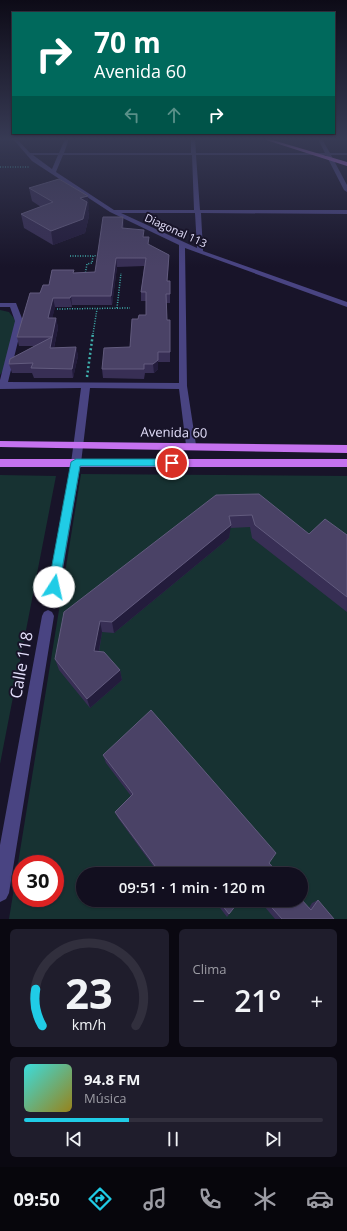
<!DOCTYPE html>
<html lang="es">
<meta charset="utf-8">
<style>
:root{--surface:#120f1f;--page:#1f1d2c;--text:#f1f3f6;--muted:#9c9ca4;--line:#312f3d;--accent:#20cce6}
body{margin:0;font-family:"Open Sans",sans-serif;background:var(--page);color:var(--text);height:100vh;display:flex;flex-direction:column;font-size:15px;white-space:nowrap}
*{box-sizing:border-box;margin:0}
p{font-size:13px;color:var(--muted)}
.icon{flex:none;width:22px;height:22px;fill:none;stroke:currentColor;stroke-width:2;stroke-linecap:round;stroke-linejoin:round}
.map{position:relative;height:919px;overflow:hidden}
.drawer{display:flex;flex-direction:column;gap:10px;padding:10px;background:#0a0811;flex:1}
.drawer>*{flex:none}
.hud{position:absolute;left:12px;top:12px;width:323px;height:122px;border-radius:0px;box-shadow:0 1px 3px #0004,0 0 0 1px var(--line);background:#00695c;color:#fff;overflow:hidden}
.speed{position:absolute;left:12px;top:855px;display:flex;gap:8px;font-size:20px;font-weight:700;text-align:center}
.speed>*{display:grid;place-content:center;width:52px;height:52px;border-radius:50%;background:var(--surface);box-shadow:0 1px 3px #0004,0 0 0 1px var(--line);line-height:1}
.speed .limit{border:6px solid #d22;background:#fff;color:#111}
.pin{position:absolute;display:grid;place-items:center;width:34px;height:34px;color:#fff;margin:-17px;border:2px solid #fff;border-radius:50%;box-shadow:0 1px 4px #0007}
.me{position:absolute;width:44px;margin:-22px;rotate:10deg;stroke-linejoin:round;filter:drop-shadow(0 0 3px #0008)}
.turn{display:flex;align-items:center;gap:14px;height:84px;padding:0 16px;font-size:18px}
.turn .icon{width:52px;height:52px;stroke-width:2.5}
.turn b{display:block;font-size:28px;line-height:34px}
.lanes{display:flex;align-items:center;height:38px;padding:0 16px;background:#0003;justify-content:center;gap:20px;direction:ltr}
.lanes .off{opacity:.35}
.big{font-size:30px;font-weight:600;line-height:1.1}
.drawer .tile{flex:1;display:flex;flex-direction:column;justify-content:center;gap:6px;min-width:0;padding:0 14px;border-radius:6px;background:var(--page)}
.drawer .dial{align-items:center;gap:0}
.dial svg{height:104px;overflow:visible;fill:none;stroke:var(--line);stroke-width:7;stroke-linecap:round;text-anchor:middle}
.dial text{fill:var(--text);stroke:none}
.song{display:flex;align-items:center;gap:12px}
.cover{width:48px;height:48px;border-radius:6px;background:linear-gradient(135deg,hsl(180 70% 55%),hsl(50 70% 35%))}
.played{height:4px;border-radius:2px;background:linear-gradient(90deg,var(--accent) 35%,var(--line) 35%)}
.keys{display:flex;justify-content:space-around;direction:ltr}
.heat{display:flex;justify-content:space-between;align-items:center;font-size:22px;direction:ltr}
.drawer .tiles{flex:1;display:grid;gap:10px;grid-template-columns:1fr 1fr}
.tile:last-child{grid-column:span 2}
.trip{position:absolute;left:76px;top:867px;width:232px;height:40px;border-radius:20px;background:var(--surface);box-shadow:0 1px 3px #0004,0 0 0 1px var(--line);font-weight:600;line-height:40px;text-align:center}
.tabs{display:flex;height:64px;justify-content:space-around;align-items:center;background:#07060c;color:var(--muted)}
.tabs .icon{width:28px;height:28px}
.tabs .active{color:var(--accent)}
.tabs b{font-size:18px;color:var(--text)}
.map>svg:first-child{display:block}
</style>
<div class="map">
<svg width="347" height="919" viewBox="0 0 347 919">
<rect width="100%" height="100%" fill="#181429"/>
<path fill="#173232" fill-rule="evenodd" d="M0 310 9 312 16 321 3 371 0 375Z
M81 474 347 476V919H9ZM21 864H55V898H21ZM83 874H301V900H83Z
M0 475 56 476 0 764Z"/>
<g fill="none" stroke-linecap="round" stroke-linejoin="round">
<path stroke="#3fb0ad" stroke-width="1.5" stroke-dasharray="1 1.5" stroke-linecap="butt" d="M0 167H29
M70 256H93
M85 275 87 264 92 263 93 256 100 255
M117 308 121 273
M57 309 130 308
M93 334 97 309"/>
<path stroke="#3fb0ad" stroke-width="2.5" stroke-dasharray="2 2.5" stroke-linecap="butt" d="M87 377 93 333"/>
<path fill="#494482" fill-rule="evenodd" d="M13 139H17L30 153H59L65 139H69L64 153H191V139H195L196 153H325L318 139H322L330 153H347V155H331L347 185V192L344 190 326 155H196L200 210H347V214L201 213 203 251 347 302V307L185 248 187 386 196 445 191 448 186 445 179 389 90 388 81 463 60 587 58 591 54 592 50 591 48 587 71 463 81 388 0 389V380L15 321 10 307H0V303H16L23 321 8 382 179 383V245L110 212 32 161ZM33 155H58L52 169ZM63 155H192L194 210H114L56 172ZM121 213H195L197 248Z
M48 610 52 612 54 616 9 893 6 899 0 902V845L42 616 44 612Z"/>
<path fill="#c572ef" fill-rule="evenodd" d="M263 139H269L347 162V166Z
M0 441 347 445V453L0 447Z
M0 459H347V467H0Z"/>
</g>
<path fill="#382f55" d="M29 188 89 210H88L89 216 85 233 53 245 24 228 21 214 41 207 32 201Z
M124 225 123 228 144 237 149 245 169 255V263L167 281H170V303H166L167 320H170V362H158V369L154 373H145L144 379 103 378 102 369 130 347 138 319 146 315V301H141V292L144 266 117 267 112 305H72V307H55L52 318H56L58 328 54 348 76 347 78 356 73 378H34L32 373H12L9 364 34 346H19L17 337 40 293 49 285 74 273 95 272Z
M216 495 309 534 347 535V612L252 538 250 527 230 528 229 538 114 633 102 632 99 652 120 670 122 680 90 708 59 670 55 659Z
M103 755 269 863 279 874H194L192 871 189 874H159L118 818 115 812 131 796 106 763Z
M214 900H240L227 917Z
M259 900H301L309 908 312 903 318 900 334 919H275Z"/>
<path fill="#231c3c" d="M88 196 89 210H88L89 216 85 233 53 245 51 231 80 198Z
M123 217 124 225 123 237 122 228Z
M169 255V263L167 290V281Z
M116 258 117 267 112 305 111 296Z
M71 296 72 305V307L70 298Z
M53 298 55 307 50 328 48 318Z
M56 318 58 328 52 357 50 348Z
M76 347 78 356 73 378 72 369Z
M158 352V369L154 373 153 364Z
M231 525 229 538 114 633 112 622Z
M100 621 102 632 97 662 94 651Z
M120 670 122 680 90 708 87 699Z
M192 866V871L189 874H186Z"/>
<path fill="#4a4266" stroke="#625b7e" d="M59 179 88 196 80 198 87 202 83 219 51 231 21 214 53 202 29 188Z
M103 217H123L122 228 144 230 143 237H149L148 244 169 255 167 281H170V294H166L167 320H170V352H158V360L153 364H144V369H102L104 348 130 347 132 319H138L139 315H146V292H141L146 258H116L111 296H71L70 298H53L48 318H56L50 348 76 347 72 369 31 368 33 363 9 364 10 359 52 337H17L30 293H40L43 285H49L52 270H74L73 273 95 272Z
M259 494 309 534 325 519 347 535V597L255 525 252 515 229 516 231 525 112 622 100 621 94 651 104 652 120 670 87 699 55 659 64 612 216 495Z
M151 710 276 853 269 863 279 874H198L192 866 186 874H161L115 812 133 794 103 755Z
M301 899 311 910 318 900 334 919H282L265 900H301Z
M218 900H240L229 914Z"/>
<linearGradient id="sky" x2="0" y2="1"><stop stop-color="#0d0b17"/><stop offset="0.52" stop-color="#373a54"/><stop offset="1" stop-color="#373a54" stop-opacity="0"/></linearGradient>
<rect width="347" height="267" fill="url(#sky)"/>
<path fill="#20cce6" stroke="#158596" d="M76 459H172L176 463 172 466H80L59 587 58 590 54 592 50 590 48 587 71 462Z"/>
<g text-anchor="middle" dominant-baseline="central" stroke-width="4" stroke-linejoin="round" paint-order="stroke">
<g font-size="11" fill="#e3dffb" stroke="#181429">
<text transform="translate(176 230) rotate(24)">Diagonal 113</text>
</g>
<g font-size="13" fill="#e3dffb" stroke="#181429">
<text transform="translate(174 432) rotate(1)">Avenida 60</text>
</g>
<g font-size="16" fill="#e3dffb" stroke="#181429">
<text transform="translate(21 665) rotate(-80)">Calle 118</text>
</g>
</g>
</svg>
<div class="speed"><div class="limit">30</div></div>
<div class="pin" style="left:172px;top:463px;background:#d93025"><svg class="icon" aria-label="arrive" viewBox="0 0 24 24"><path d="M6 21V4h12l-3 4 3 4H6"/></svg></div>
<svg class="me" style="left:54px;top:587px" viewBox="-20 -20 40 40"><circle r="19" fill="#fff"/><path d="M0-13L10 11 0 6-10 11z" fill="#20cce6"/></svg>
<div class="trip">09:51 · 1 min · 120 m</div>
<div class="hud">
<div class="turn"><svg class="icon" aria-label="right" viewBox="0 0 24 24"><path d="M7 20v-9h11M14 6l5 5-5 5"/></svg><div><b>70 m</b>Avenida 60</div></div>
<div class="lanes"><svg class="icon off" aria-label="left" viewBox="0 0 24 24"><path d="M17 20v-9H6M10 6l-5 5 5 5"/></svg><svg class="icon off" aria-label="ahead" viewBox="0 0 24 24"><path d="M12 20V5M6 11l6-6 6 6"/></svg><svg class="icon" aria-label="right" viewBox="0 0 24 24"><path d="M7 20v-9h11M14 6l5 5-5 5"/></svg></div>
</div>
</div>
<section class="drawer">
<div class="tiles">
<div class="tile dial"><svg viewBox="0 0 100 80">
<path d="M14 69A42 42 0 1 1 86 69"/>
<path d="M14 69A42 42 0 0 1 9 41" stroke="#20cce6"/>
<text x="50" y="56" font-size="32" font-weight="700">23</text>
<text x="50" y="72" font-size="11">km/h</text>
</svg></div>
<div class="tile"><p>Clima</p>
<div class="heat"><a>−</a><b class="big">21°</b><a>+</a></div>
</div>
<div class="tile">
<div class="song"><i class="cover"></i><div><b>94.8 FM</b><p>Música</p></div></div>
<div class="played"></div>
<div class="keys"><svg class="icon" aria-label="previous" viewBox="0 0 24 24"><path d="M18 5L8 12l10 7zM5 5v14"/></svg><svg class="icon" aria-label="pause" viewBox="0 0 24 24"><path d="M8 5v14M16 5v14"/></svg><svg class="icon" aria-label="next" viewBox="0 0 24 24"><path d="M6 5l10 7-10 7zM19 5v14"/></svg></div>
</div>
</div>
</section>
<nav class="tabs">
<b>09:50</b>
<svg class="icon active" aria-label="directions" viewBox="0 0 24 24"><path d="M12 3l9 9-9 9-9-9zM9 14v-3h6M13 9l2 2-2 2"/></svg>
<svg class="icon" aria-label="music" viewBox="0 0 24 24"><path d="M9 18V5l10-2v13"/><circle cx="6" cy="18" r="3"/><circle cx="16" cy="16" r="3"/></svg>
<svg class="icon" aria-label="phone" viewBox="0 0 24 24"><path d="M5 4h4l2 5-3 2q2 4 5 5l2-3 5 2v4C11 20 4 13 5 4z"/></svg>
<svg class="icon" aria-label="climate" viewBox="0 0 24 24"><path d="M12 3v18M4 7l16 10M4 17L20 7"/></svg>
<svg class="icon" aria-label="car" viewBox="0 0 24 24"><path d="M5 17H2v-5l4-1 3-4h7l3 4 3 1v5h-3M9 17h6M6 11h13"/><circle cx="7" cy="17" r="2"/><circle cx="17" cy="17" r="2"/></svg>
</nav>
